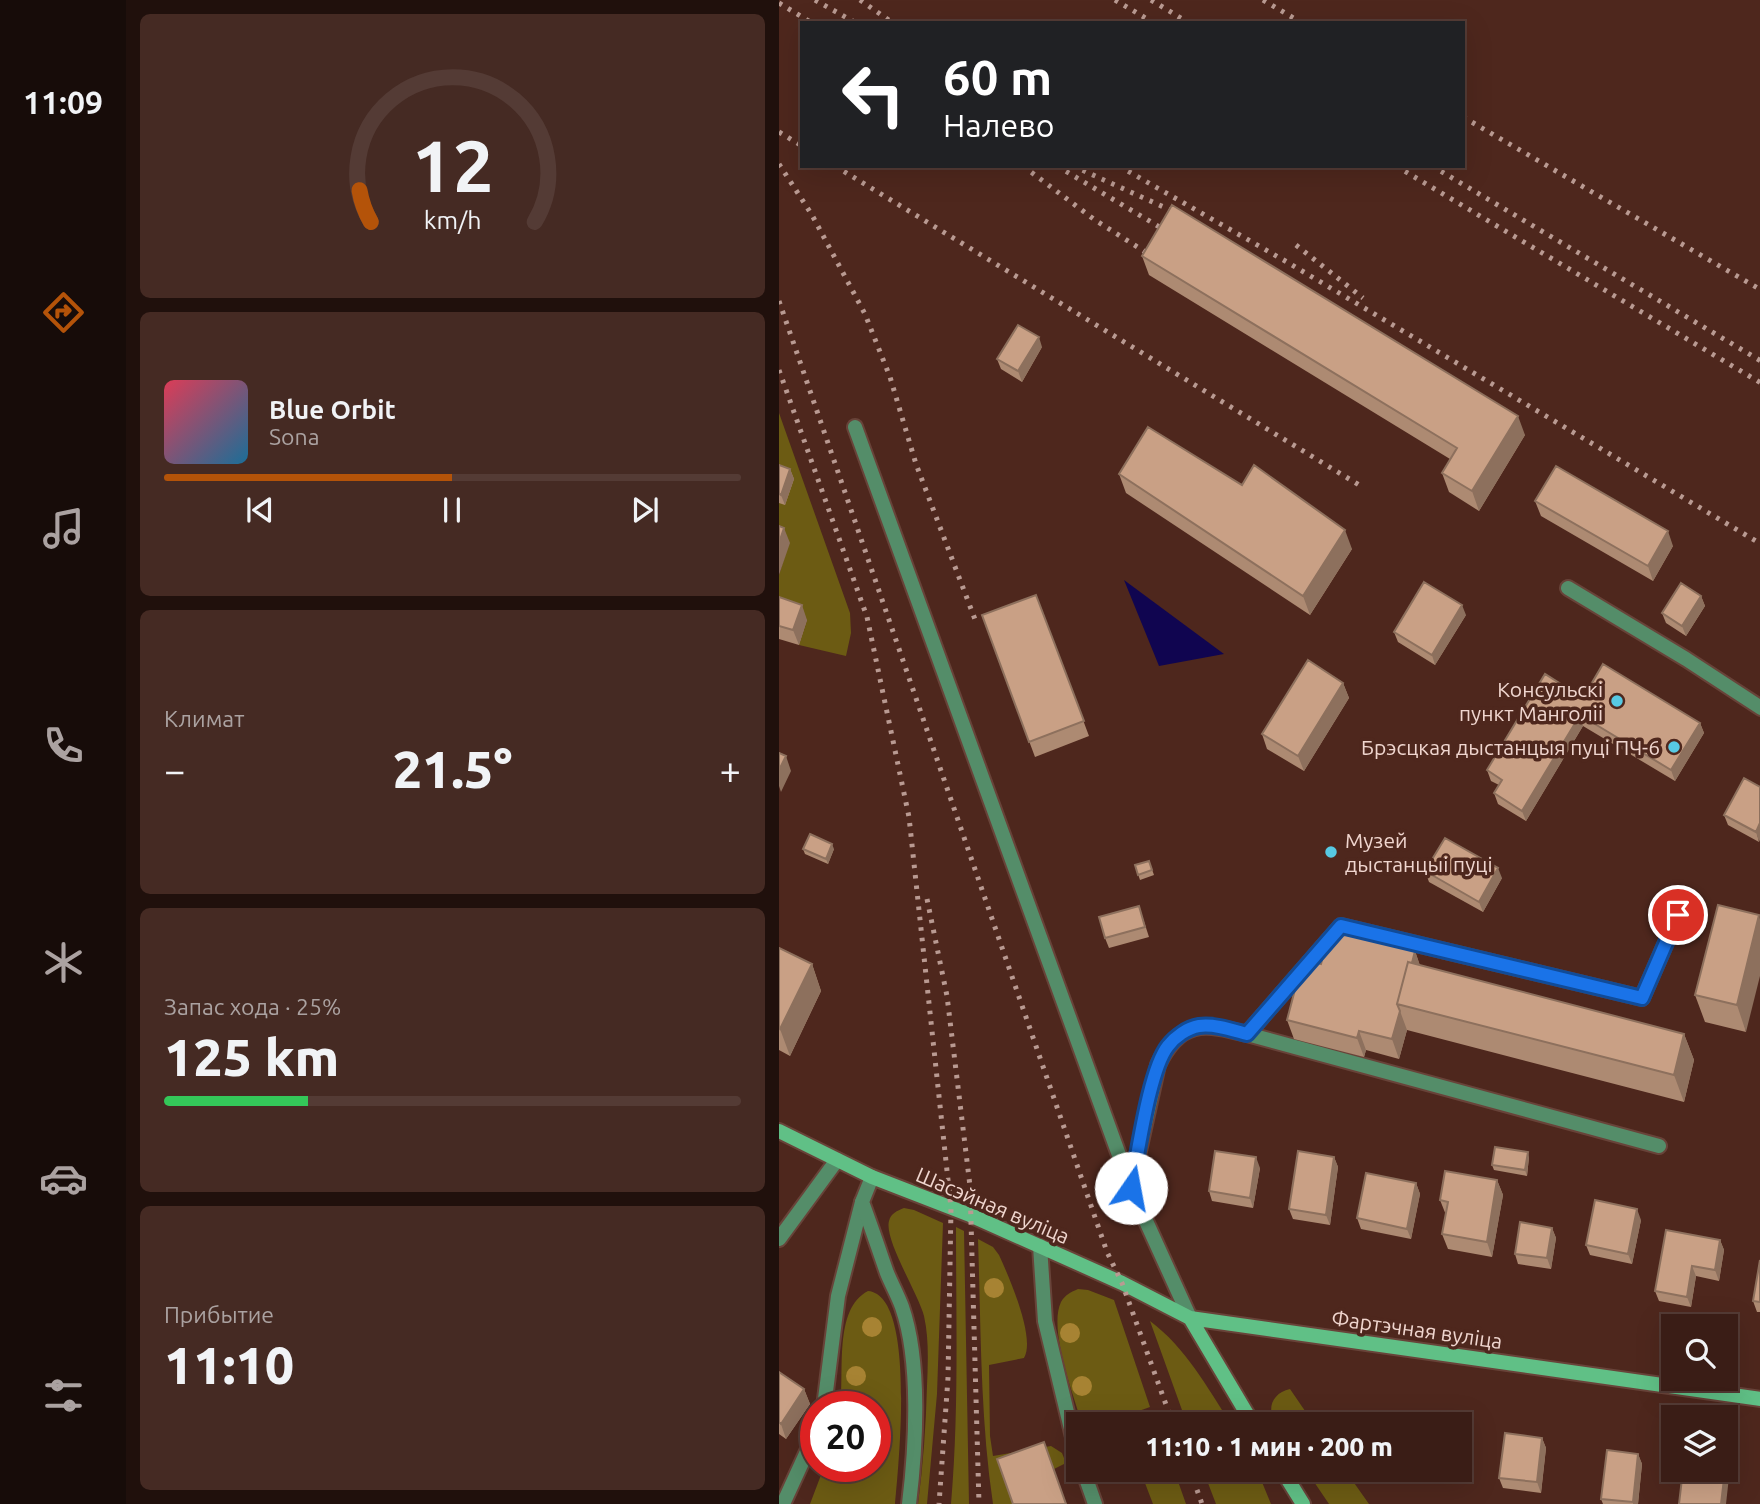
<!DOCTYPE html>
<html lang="ru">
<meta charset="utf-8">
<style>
:root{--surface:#3a1d16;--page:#452a23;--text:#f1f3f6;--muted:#aba2a1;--line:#543b35;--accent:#b45309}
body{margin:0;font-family:Ubuntu,sans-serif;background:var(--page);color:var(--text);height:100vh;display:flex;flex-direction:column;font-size:26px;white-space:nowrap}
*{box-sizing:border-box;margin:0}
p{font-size:23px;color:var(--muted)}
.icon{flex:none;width:38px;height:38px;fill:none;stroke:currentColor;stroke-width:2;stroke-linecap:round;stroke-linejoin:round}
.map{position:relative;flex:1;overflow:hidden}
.sheet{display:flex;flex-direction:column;gap:14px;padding:14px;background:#20100c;width:653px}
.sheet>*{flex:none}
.top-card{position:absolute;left:21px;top:21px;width:665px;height:147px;border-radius:0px;box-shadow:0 7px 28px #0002,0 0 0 2px var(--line);background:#202124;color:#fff;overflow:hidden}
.fabs{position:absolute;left:882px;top:1314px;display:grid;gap:14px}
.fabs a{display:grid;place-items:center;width:77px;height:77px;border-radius:0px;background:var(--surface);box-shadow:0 7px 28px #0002,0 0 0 2px var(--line);font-size:35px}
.speed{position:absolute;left:21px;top:1391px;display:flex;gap:14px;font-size:35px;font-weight:700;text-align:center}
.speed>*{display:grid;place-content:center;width:91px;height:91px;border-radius:50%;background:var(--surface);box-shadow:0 7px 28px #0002,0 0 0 2px var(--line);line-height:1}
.speed .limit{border:10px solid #d22;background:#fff;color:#111}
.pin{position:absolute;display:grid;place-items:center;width:60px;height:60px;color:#fff;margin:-30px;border:4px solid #fff;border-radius:50%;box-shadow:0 2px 7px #0007}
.me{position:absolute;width:77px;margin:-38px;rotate:12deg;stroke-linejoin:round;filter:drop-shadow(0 0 5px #0008)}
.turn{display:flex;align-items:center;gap:24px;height:147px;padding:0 28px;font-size:32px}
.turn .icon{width:91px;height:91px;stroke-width:2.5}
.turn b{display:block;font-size:49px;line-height:60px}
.big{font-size:52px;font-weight:800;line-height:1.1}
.sheet .card{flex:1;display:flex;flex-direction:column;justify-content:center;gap:10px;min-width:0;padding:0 24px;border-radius:10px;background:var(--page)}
.sheet .dial{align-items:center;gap:0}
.dial svg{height:182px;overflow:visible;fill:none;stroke:var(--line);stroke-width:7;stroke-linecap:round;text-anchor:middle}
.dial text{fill:var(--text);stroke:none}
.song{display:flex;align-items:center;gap:21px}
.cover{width:84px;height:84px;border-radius:10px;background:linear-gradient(135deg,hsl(350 70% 55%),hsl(200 70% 35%))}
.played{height:7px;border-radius:4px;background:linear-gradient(90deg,var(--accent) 50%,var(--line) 50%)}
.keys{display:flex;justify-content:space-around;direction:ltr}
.heat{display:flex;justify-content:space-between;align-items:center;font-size:38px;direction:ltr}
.charge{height:10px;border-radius:5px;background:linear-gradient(90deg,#34c759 25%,var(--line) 0)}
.trip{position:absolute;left:287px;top:1412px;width:406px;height:70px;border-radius:0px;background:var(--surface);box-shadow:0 7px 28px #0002,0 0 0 2px var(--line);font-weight:800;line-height:70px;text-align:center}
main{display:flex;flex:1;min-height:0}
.dock{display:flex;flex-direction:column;width:126px;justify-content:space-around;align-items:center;background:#170c09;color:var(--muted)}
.dock .icon{width:49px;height:49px}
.dock .active{color:var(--accent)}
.dock b{font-size:32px;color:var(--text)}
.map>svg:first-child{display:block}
</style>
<main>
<nav class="dock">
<b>11:09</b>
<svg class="icon active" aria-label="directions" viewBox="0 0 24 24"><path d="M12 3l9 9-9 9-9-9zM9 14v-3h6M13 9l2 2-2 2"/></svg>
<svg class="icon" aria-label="music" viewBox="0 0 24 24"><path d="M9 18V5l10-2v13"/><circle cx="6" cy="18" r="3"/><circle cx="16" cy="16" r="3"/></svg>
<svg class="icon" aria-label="phone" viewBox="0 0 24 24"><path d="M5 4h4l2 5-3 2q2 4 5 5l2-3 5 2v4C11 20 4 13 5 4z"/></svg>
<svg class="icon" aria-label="climate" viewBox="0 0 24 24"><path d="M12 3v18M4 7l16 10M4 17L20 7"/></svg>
<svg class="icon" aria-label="car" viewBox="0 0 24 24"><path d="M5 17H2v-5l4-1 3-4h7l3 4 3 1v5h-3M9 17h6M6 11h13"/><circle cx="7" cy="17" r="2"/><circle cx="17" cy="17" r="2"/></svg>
<svg class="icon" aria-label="filters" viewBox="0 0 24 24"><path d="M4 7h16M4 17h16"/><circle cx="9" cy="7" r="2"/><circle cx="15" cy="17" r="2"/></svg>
</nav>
<section class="sheet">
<div class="card dial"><svg viewBox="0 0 100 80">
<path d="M14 69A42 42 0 1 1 86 69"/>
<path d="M14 69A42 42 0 0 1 9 55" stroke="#b45309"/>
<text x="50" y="56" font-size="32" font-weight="700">12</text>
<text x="50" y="72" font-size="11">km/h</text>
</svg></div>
<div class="card">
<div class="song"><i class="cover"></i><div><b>Blue Orbit</b><p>Sona</p></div></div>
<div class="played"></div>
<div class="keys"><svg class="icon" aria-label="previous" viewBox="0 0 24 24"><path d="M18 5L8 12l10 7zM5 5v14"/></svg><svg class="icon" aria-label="pause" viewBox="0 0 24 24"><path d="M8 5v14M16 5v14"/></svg><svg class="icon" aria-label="next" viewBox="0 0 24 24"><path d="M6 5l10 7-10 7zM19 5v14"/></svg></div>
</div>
<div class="card"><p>Климат</p>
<div class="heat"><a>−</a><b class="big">21.5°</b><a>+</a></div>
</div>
<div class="card"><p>Запас хода · 25%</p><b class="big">125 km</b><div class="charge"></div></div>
<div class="card"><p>Прибытие</p><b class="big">11:10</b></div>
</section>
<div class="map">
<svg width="982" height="1504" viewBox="0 0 982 1504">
<rect width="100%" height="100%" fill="#4e271d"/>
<path fill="#6c5b13" d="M0 413 71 613 72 633 67 656 20 645 28 620 0 611V575L10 543 0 539Z
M125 1208 135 1210 164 1223 158 1394 148 1504H139C144 1465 147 1426 148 1386 149 1363 150 1338 145 1316 139 1293 105 1240 110 1221 112 1213 118 1211 125 1208Z
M177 1227 185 1231 190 1504H172C180 1412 177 1320 177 1227Z
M199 1239 214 1247 220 1255C230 1277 257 1338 245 1358L210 1365 211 1436 214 1456 272 1446 283 1453 287 1463 275 1469 234 1504H214C201 1417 202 1327 199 1239Z
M299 1289 309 1290 335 1300 371 1407 323 1424H303C295 1396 269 1329 282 1302 286 1295 292 1292 299 1289Z
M89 1291C138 1295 119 1469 116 1504H31L45 1467 96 1466V1407H61C66 1373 54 1309 89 1291Z
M371 1321C407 1348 428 1387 452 1424H408Z
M511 1389 535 1424H497C487 1409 493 1393 511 1389Z
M361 1470H395L407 1504H374Z
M424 1470H478L492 1504H437Z
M527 1470H566L590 1504H550Z"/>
<path fill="#100550" d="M345 580 445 654 380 666Z"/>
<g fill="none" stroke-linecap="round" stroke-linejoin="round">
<defs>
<path id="lane" d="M76 427 352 1188 411 1318
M468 1034 562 926 863 998 899 915
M352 1187 379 1065C401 1019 425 1023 468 1034L880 1146
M0 1239 58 1160
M261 1246 266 1321 299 1458
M45 1407 59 1296 83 1202
M304 1470 316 1504
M4 1504 37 1432"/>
<path id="street" d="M789 588 907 659 982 708
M93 1177 83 1202C92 1226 100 1250 108 1273 113 1285 119 1296 123 1307 142 1362 137 1447 130 1504"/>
<path id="secondary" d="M0 1131 93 1177 191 1215 343 1283 411 1318 982 1399
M411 1318 474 1424
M503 1470 524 1504"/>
</defs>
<use href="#lane" stroke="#684339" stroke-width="18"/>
<use href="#street" stroke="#684339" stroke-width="18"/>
<use href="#secondary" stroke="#684339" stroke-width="18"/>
<use href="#lane" stroke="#548d69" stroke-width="14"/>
<use href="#street" stroke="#548d69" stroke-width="14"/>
<use href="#secondary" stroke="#60c086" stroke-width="14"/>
<path stroke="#b99a92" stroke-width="5" stroke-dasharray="3.5 7" stroke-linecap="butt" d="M36 0 77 23
M81 0 114 23
M336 0 375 23
M372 0 410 23
M484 0 523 23
M0 3 33 23
M684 117 982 290
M0 132 23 146
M0 164 33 215 86 314 111 377 137 464 197 622
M56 166 585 488
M244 166 316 220 379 260
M278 166 394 235
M294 166 409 218
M340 166 508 262 982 544
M617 166 982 383
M653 166 982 361
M517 245 584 298
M0 301 328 1252 343 1283 394 1424
M0 370 88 617 130 817 172 1208 169 1378 160 1504
M148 899 168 996 191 1186 200 1504
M411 1470 423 1504"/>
</g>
<g fill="#a78333">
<circle cx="215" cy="1288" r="10"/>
<circle cx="93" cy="1327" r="10"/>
<circle cx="291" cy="1333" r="10"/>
<circle cx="77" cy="1376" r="10"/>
<circle cx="303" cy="1386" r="10"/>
</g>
<path fill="#ad8a72" d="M363 256 746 435 700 511 670 492 663 473 671 459 370 275Z
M263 347 243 382 222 369 218 359Z
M0 465 11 469 15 479 6 505 0 503Z
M340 474 463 485 573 549 531 615 347 493Z
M756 501 894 546 874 581 762 516Z
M257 595 310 736 256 757 203 615Z
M922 596 926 606 907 636 887 623 883 613Z
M0 597 28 620 20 645 0 639Z
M687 615 656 665 619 642 615 632Z
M564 683 570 698 525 771 488 749 483 734Z
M804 698 921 723 925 733 896 781 804 726 747 821 719 804 715 793 720 785 712 781 708 770Z
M965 778 980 842 949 825 945 815Z
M24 849H55L49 864 26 854Z
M370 861 375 875 361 880 356 865Z
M646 871 723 878 704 912 650 882Z
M939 905 967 1032 926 1022 916 995Z
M360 906 370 937 330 948 326 938Z
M0 948 33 964 42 991 11 1056 0 1050Z
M636 951 641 966 905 1034 915 1060 905 1102 628 1030 620 1059 587 1050 585 1057 515 1039 508 1020 542 964Z
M555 1157 559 1167 551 1225 514 1219 510 1209Z
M750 1157 748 1176 715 1170 713 1165Z
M481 1168 474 1208 433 1201 430 1191Z
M718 1180 724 1195 713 1257 669 1249 663 1234 667 1215 661 1200Z
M637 1183 641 1194 632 1239 582 1229 578 1218Z
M862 1220 853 1264 811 1255 807 1245Z
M773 1228 777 1238 772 1269 739 1264 736 1254Z
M941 1240 945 1250 940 1281 917 1276 912 1307 880 1301 876 1291Z
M981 1260V1312H978L974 1301Z
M0 1372 25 1389 31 1404 7 1439 0 1434Z
M763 1438 767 1448 762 1493 724 1488 720 1478Z
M859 1454 863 1464 859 1504H824L822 1499Z
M322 1470H357L327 1482Z
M629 1470H666L665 1479 631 1475Z"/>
<path fill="#8d705d" d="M260 337 263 347 243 382 239 371Z
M739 416 746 435 700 511 693 491Z
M11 469 15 479 6 505 2 495Z
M5 528 11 543 0 575V543Z
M566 530 573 549 531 615 524 596Z
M889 531 894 546 874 581 869 566Z
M922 596 926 606 907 636 903 626Z
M23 605 28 620 20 645 14 630Z
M683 605 687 615 656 665 653 655Z
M564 683 570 698 525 771 519 756Z
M801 715 804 726 747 821 743 811Z
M921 723 925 733 896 781 892 770Z
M7 756 12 771 2 792 0 786V770Z
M981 823V840L980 842 977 832Z
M53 844 55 849 49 864 47 859Z
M719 868 723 878 704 912 700 902Z
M980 915 981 919V976L967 1032 958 1005Z
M636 951 643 971 622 1005Z
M33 964 42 991 11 1056 1 1029Z
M621 1011 628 1030 620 1059 613 1039Z
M580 1031 587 1050 585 1057 578 1038Z
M905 1034 915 1060 905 1102 895 1075Z
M749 1152 750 1157 748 1176 746 1170Z
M477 1157 481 1168 474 1208 471 1198Z
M555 1157 559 1167 551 1225 547 1215Z
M718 1180 724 1195 713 1257 708 1242Z
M637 1183 641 1194 632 1239 628 1229Z
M858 1209 862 1220 853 1264 849 1254Z
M773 1228 777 1238 772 1269 768 1258Z
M941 1240 945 1250 940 1281 936 1270Z
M913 1266 917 1276 912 1307 908 1297Z
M25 1389 31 1404 7 1439 2 1424Z
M763 1438 767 1448 762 1493 758 1482Z
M859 1454 863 1464 859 1504H854Z
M947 1467 950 1477 947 1504H942Z
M662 1470H666L665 1479Z"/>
<path fill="#c9a085" stroke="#8d705d" stroke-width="2" d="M393 205 739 416 693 491 663 473 678 448 363 256Z
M239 325 260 337 239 371 218 359Z
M369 427 463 485 475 465 566 530 524 596 340 474Z
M0 465 11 469 2 495 0 494Z
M777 466 889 531 869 566 756 501Z
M0 526 5 528 0 543Z
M645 582 683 605 653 655 615 632Z
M902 583 922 596 903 626 883 613Z
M257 595 305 721 250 742 203 615Z
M0 597 23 605 14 630 0 626Z
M529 660 564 683 519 756 483 734Z
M824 664 921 723 892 770 801 715 743 811 715 793 723 780 708 770 766 674 804 698Z
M0 753 7 756 0 770Z
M965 778 981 787V823L977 832 945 815Z
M31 834 53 844 47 859 24 849Z
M666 838 719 868 700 902 646 871Z
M370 861 373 870 359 875 356 865Z
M939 905 980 915 958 1005 916 995Z
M360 906 366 927 326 938 320 917Z
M551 929 636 951 633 963 629 962 618 1004 621 1011 613 1039 580 1031 578 1038 508 1020 524 959 542 964Z
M0 948 33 964 1 1029 0 1028Z
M629 962 905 1034 895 1075 618 1004Z
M716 1147 749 1152 746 1170 713 1165Z
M436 1151 477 1157 471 1198 430 1191Z
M519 1151 555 1157 547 1215 510 1209Z
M666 1171 718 1180 708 1242 663 1234 669 1202 661 1200Z
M587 1173 637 1183 628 1229 578 1218Z
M816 1200 858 1209 849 1254 807 1245Z
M741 1222 773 1228 768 1258 736 1254Z
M887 1230 941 1240 936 1270 913 1266 908 1297 876 1291Z
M981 1260V1302L974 1301Z
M0 1372 25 1389 2 1424 0 1422Z
M726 1433 763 1438 758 1482 720 1478Z
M265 1442 287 1504H234L218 1459Z
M828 1450 859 1454 854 1502 822 1499Z
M904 1470H946L942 1504H900Z"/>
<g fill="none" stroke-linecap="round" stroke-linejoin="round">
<defs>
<path id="route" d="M352 1188C359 1155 370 1070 389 1046 396 1037 408 1028 420 1026 436 1024 453 1030 468 1034L562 926 863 998 899 915"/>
</defs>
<use href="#route" stroke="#114b97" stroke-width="18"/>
<use href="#route" stroke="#1a73e8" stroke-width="12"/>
</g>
<g fill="#57c9e3" stroke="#4e271d" stroke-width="2.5">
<circle cx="838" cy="701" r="7"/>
<circle cx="895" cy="747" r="7"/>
<circle cx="552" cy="852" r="7"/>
</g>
<g text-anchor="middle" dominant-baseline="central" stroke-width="7" stroke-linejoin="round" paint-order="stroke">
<g font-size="21" fill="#f0d6cf" stroke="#4e271d" text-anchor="end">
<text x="824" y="689">Консульскі<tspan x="824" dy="24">пункт Манголіі</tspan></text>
<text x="881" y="747">Брэсцкая дыстанцыя пуці ПЧ-6</text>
<text x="566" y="840" text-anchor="start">Музей<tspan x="566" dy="24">дыстанцыі пуці</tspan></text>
</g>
<g font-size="21" fill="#f0d6cf" stroke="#4e271d">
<text transform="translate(214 1205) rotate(23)">Шасэйная вуліца</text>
<text transform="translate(638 1329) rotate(8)">Фартэчная вуліца</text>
</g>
</g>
</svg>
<div class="fabs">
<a><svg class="icon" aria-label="search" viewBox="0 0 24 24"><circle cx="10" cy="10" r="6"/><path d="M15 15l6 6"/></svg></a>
<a><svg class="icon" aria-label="layers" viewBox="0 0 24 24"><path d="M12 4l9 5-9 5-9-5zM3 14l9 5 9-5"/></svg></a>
</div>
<div class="speed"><div class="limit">20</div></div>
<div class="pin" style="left:899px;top:915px;background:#d93025"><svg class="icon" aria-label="arrive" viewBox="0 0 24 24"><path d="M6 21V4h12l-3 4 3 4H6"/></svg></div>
<svg class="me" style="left:352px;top:1188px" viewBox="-20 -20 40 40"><circle r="19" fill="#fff"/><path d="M0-13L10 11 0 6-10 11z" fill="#1a73e8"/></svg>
<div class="trip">11:10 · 1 мин · 200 m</div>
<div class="top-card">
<div class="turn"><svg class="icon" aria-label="left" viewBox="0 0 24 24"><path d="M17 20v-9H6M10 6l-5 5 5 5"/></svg><div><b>60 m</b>Налево</div></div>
</div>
</div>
</main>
